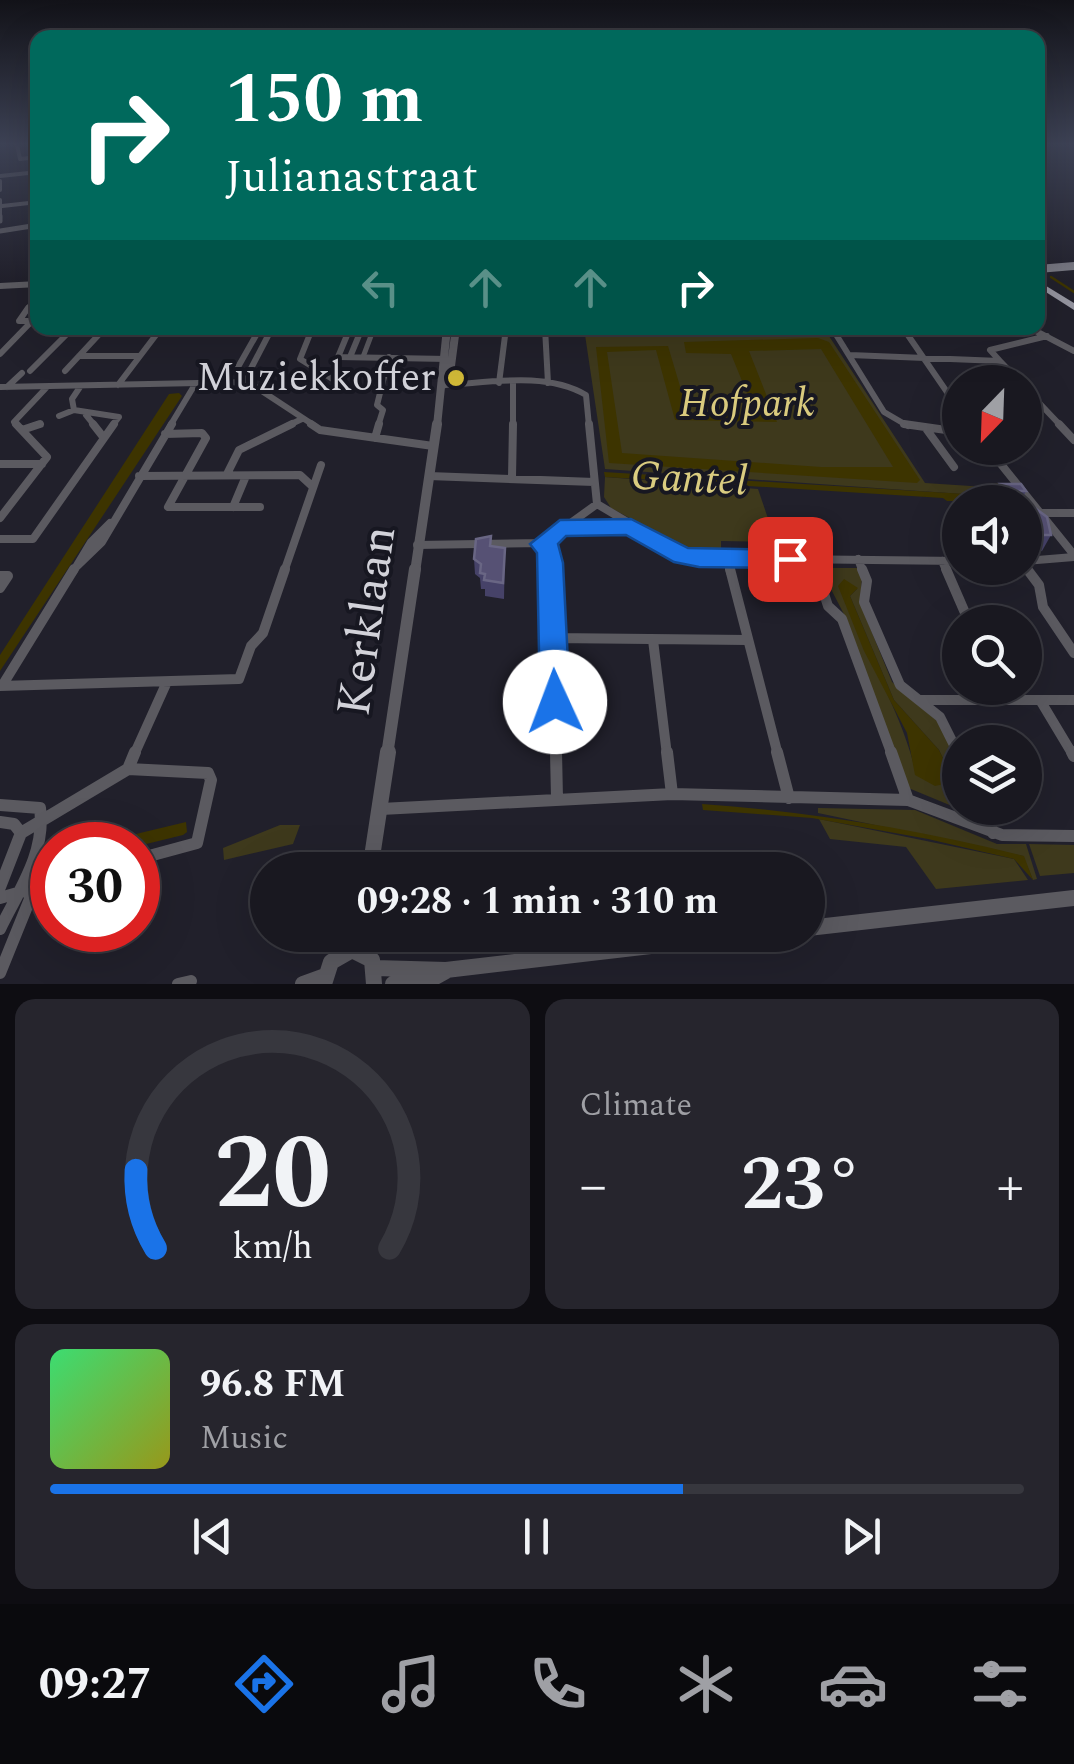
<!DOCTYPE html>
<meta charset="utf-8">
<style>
:root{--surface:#191820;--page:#26252d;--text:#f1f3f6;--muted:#9fa0a5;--line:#37373e;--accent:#1a73e8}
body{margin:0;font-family:Spectral,serif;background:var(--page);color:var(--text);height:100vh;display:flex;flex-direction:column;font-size:38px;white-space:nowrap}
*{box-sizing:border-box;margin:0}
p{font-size:32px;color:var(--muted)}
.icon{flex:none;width:55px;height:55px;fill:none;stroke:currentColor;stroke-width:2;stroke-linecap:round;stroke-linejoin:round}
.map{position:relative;height:984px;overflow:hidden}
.details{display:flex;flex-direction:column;gap:15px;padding:15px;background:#0e0d12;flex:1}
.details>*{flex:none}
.guide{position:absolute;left:30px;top:30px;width:1015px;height:305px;border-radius:20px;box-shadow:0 10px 40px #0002,0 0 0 2px var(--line);background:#00695c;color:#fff;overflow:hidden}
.needle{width:65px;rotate:203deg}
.controls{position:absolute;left:942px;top:365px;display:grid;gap:20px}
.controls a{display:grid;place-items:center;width:100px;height:100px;border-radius:50%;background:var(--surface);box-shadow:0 10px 40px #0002,0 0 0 2px var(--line);font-size:50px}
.speed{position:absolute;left:30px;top:822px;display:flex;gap:20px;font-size:50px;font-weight:700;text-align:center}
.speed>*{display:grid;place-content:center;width:130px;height:130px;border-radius:50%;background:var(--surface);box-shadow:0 10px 40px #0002,0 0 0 2px var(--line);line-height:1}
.speed .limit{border:15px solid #d22;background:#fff;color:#111}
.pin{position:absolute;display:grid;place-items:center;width:85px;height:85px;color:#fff;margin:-42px;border-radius:20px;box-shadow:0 5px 15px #0006}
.me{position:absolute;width:110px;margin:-55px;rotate:358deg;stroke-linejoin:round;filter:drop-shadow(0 0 8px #0008)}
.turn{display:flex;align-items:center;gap:35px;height:210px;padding:0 30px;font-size:45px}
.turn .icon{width:130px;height:130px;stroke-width:2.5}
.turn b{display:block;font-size:70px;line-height:85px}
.lanes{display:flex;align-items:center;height:95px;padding:0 30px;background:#0003;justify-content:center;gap:50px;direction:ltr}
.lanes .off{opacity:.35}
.big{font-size:75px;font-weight:700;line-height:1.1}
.details .widget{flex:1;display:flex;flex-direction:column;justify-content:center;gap:15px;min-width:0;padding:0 35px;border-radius:20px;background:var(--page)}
.details .dial{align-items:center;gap:0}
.dial svg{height:260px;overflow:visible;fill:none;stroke:var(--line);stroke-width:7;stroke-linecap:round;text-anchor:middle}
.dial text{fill:var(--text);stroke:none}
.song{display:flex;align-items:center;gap:30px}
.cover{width:120px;height:120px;border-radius:15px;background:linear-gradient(135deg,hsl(140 70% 55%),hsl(60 70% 35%))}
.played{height:10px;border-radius:5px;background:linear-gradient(90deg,var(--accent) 65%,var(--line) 65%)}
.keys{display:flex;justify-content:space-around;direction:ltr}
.heat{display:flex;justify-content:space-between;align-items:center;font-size:55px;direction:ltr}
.details .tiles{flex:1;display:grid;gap:15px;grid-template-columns:1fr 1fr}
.widget:last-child{grid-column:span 2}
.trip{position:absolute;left:250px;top:852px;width:575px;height:100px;border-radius:50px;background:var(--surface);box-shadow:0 10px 40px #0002,0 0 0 2px var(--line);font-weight:700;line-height:100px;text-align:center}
.menu{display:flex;height:160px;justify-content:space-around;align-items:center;background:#0a0a0d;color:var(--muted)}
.menu .icon{width:70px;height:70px}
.menu .on{color:var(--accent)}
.menu b{font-size:45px;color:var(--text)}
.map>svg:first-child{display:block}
</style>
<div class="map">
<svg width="1074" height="984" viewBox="0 0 1074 984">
<rect width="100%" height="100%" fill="#21202b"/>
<path fill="#3e391c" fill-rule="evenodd" d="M584 328H771L773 332 827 333 925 483 1001 488 1005 497 605 469Z
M605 477 758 489 776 542 721 541V552L695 553 611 508 604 497Z
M820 568H858L862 577 860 603 892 682 942 725 960 764V808H981V818L906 787 847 620ZM857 589 850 596 894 700 939 750 952 777 916 774C902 710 864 655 842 592Z
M818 808 915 810 997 844H1026L1037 879 1033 880 1023 856 818 813Z
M819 819 1014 859 1028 880 936 889 906 847 830 839Z
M280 825H300L293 844 224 860 223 848Z
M1029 844 1074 845V873L1040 876Z"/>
<path fill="#3d3400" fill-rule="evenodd" d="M818 338 829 342 920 480 917 483 609 463 596 347 668 346 688 413 756 415 731 354 686 353 684 342ZM821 349 893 467H821L622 453 607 352 656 350 675 420 777 422 749 351Z
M179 393 182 396 0 671V655L169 394Z
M604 472 982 495 988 484 1004 483 1007 487 993 489 996 497 961 496 958 501H947L943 498 605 477Z
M844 579 858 588 850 596 894 700 939 750 952 777 949 783 935 786 915 775 907 733 864 651 838 586Z
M702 804C812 812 916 829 1024 856L1033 880 1014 859 928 839 812 818 703 810Z
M186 822 187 832 183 835 138 846 90 845Z"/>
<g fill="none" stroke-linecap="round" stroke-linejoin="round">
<path stroke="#3d3400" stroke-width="2.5" d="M1051 277 1074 292"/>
<path stroke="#5b5a60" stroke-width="5" d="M363 357 374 328"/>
<path stroke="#5b5a60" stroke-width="4" d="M17 145 20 159 38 157
M0 176 38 172
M0 181V190
M0 200V219
M2 206 38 202"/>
<path stroke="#5b5a60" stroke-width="5" d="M0 216V221
M0 231 38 225
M26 311 38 294"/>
<path stroke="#5b5a60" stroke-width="6" d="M350 328 338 357 447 359
M545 328 548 383
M832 328 884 412 908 426
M903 328 960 411
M1030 328 1074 351
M312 329 300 359 347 388 380 387
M0 354 32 321H19L28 308
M850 355 1000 361 990 350 1047 336
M79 356H139
M350 357 362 328
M1000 361 1020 382
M238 367 259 330
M30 371 73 328
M65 371 105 328
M248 382 245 380 271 330
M499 383 506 328
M118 385 159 331 316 328
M443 385C488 383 545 371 586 395L589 426
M0 387 248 382 315 426
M7 387 22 373
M80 387 72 399 74 410 119 417 112 426
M1025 388 1061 426
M86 415 95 426
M59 416 74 410
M18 426 14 422 47 387
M33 426 40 424
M170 426 194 386
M287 426 302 419
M378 426 383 410 377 405 389 357
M513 426V383"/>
<path stroke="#5b5a60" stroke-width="8" d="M93 424 104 438
M311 424 320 430 433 446
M589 424 597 504
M904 424 960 432
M1059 424 1074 440
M22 430 40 424
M927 430 954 467
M165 434 202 433 206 438 168 507H260
M375 438 379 424
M988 448 1074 555
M0 464H42
M227 474 239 450 292 424
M139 476 300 475 313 487
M429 476 594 482
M512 477 513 424
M597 504 683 555 699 558 960 561
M233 507 246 476
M1041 513H1074
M0 518 47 457 16 424
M560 528 631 527
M0 539H33L114 424
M543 543 550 550 551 572
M417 545 543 543 597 504
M727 559 730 572
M812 559 816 572
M858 559 863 572
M942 561 947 572
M1025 561 1074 557
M1025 566 1029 572
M74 569 102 542 172 424
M73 572 91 542 110 523
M284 572 321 465"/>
<path stroke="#5b5a60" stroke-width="10" d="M551 569 556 755
M730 569 778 755
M816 569 828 606 842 619 892 755
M862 569 867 581 864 602 900 685 940 717 959 755
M946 569 969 622
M1027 569 1039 585 1043 607 1074 653
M0 576H8L0 588
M553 638 747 640
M653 640 667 755
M0 686 239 679 251 646 263 633 285 569
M2 686 74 569
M920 700H1074
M1040 700 1073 755
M134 755 166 684"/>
<path stroke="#5b5a60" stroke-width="12" d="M556 752 557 798
M667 752 672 794
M777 752 789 798
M891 752 908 800
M958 752 960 757
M1072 752 1074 756
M128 769 208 773 211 780 197 843 138 859
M0 805 40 808C46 853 19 890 0 929
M984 808 993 833
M381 809 672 794 908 800 1002 835 1074 836
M0 822 14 824 21 833 0 887
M21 833 128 769 135 752
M0 898 52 883
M0 973 34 889
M178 984 191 981"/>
<path stroke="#5b5a60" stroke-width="6" d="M0 286 38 284"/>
<path stroke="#5b5a60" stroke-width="8" d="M443 385 449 381 456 328
M437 426 447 328"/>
<path stroke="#5b5a60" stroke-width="10" d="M415 572 437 424"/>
<path stroke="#5b5a60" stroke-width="12" d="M387 755 415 569"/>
<path stroke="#5b5a60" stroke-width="16" d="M370 870 388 752
M808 928 1074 898
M352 950 355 935
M375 968 446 970 745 935
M303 984 325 976
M324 984 331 962 352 950 372 960 374 984
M393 984 428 981 446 971"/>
<path stroke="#7b7b84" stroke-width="8" d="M1038 269 1074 266"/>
<path fill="#94949f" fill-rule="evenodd" d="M1038 281 1074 303V310L1038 287Z"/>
</g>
<path fill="#464268" d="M803 328H825L824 332H806Z
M1000 484 1026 491 1022 499 1051 535 1042 551H1025V502H991L994 500 993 499Z
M491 536V546L505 548 504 599 485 596V589H481L480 578 475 574 474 559Z"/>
<path fill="#565174" stroke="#696684" stroke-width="2.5" d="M1000 484H1021L1026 491H1012L1047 517 1051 535H1025V502H992V500H1013Z
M491 536 490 546 505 548 503 583 484 580 485 574 480 573 481 564 474 559 476 539Z"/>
<linearGradient id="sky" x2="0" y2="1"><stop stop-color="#121218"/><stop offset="0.51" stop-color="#3d4255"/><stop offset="1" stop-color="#3d4255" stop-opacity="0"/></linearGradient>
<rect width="1074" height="282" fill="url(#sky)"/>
<path fill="#1a73e8" stroke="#114b97" stroke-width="2.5" d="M631 519 688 548 790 550 803 559 790 568 699 567 674 562 626 535 566 536 558 544 563 563 570 702 566 711 555 715 544 711 540 702 537 553 530 544 560 520Z"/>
<circle fill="#cfb837" stroke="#171721" stroke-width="4" cx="456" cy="378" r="10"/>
<g text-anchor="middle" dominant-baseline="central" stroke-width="8" stroke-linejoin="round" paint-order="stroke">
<g font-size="40" fill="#d2d2d9" stroke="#171721" text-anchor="end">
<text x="436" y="378">Muziekkoffer</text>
</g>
<g font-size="40" font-style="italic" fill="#d9ca7e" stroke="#171721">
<text x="747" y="404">Hofpark</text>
</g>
<g font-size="42" font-style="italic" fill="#dacc80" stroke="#171721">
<text transform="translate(689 479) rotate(3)">Gantel</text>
</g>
<g font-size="48" fill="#d2d2d9" stroke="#171721">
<text transform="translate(367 621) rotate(-82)">Kerklaan</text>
</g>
</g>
</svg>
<div class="controls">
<a><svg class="needle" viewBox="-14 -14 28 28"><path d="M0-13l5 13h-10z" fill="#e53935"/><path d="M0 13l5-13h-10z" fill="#9fa0a5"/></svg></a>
<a><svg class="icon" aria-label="sound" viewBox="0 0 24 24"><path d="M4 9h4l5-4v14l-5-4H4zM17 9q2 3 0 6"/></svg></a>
<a><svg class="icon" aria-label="search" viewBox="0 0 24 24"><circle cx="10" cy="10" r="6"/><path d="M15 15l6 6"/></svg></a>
<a><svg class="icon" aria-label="layers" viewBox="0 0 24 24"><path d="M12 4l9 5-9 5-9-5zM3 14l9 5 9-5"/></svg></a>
</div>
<div class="speed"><div class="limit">30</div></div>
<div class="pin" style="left:790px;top:559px;background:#d93025"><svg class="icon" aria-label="arrive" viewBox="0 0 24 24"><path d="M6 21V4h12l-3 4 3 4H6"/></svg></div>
<svg class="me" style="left:555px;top:702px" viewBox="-20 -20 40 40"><circle r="19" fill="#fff"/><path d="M0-13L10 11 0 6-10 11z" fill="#1a73e8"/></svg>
<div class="trip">09:28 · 1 min · 310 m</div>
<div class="guide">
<div class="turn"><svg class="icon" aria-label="right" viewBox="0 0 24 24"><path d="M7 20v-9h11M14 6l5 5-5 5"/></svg><div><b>150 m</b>Julianastraat</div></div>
<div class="lanes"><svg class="icon off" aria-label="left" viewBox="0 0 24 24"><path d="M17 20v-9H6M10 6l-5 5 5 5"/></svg><svg class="icon off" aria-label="ahead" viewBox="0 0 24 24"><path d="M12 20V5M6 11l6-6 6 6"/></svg><svg class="icon off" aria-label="ahead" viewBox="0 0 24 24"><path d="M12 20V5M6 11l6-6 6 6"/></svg><svg class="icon" aria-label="right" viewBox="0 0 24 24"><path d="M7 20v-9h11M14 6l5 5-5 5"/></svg></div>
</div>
</div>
<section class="details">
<div class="tiles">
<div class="widget dial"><svg viewBox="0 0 100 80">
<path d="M14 69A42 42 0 1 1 86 69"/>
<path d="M14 69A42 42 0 0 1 8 45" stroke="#1a73e8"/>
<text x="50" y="56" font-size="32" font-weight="700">20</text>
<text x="50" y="72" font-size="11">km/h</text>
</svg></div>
<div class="widget"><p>Climate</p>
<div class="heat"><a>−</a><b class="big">23°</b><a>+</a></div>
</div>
<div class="widget">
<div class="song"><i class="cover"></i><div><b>96.8 FM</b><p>Music</p></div></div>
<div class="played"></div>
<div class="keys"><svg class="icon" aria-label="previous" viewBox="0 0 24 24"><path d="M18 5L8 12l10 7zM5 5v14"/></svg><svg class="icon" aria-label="pause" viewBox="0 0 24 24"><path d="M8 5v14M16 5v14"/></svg><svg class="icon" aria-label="next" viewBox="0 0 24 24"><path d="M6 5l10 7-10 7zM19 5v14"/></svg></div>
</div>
</div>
</section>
<nav class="menu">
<b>09:27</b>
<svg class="icon on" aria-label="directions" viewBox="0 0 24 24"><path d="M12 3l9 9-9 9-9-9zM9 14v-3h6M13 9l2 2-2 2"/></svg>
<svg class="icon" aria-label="music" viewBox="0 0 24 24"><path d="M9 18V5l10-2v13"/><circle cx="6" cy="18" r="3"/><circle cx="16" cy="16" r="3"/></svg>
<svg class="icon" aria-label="phone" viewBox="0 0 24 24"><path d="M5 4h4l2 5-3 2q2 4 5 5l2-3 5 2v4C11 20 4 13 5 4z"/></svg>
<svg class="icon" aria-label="climate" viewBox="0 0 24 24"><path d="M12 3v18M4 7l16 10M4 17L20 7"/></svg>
<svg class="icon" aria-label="car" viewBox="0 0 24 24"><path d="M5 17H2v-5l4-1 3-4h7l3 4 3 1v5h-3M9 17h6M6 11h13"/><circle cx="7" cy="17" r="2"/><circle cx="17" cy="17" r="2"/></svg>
<svg class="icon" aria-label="filters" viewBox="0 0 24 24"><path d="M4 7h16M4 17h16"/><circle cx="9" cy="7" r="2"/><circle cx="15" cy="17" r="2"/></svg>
</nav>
